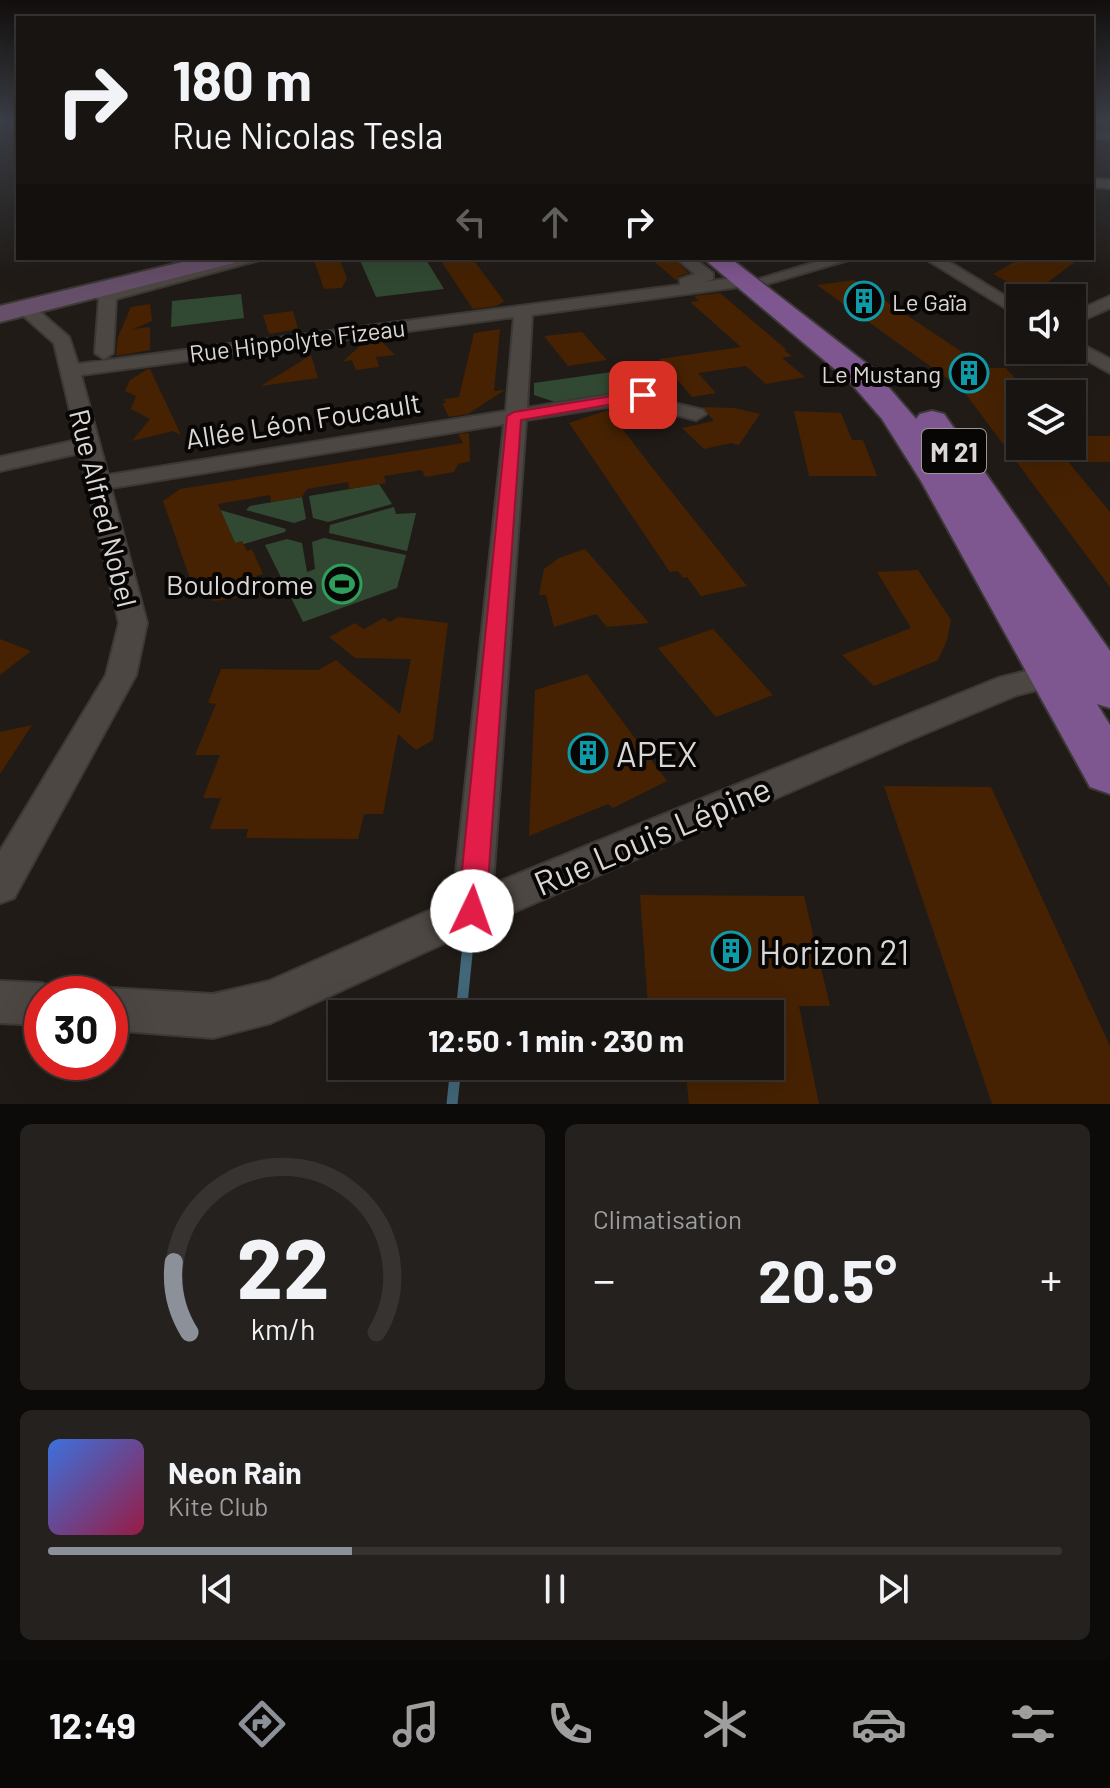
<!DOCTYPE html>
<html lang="fr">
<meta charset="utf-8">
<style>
:root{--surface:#181411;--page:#25211f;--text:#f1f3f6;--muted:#9f9e9f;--line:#363331;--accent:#8c9099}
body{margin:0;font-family:Barlow,sans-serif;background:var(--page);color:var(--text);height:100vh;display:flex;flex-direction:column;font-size:30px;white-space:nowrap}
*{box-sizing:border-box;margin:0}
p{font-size:26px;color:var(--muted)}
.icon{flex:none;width:44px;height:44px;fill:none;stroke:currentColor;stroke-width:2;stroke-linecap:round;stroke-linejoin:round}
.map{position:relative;height:1104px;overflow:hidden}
.details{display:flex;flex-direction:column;gap:20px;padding:20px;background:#0d0b09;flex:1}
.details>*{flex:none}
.hud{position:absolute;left:16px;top:16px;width:1078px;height:244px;border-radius:0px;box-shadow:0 8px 32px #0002,0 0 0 2px var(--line);background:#181411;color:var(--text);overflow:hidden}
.controls{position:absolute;left:1006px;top:284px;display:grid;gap:16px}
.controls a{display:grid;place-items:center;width:80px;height:80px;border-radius:0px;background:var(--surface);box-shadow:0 8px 32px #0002,0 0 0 2px var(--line);font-size:40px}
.speed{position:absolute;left:24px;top:976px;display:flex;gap:16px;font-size:40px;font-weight:700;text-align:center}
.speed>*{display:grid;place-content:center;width:104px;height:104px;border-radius:50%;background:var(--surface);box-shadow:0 8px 32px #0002,0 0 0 2px var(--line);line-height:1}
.speed .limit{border:12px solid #d22;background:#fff;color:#111}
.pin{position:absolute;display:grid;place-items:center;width:68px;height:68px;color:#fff;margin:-34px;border-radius:16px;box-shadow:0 4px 12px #0006}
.me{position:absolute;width:88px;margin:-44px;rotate:3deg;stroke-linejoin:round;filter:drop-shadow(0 0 6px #0008)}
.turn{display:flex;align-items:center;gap:28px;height:168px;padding:0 24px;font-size:36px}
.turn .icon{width:104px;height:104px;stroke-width:2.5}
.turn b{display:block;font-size:56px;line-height:68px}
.lanes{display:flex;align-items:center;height:76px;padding:0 24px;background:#0003;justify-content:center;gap:40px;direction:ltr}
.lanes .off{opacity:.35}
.big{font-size:60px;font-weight:700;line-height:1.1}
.details .tile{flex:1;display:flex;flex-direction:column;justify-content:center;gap:12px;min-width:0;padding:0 28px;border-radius:12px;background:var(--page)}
.details .dial{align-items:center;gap:0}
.dial svg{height:208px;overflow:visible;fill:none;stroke:var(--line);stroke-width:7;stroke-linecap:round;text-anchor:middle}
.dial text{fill:var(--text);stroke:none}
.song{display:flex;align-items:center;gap:24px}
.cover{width:96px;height:96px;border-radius:12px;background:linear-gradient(135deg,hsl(220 70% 55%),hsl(340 70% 35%))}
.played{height:8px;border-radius:4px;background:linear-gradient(90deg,var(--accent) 30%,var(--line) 30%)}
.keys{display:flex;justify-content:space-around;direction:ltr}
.heat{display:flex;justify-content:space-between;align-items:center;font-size:44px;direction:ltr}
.details .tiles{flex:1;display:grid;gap:20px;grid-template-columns:1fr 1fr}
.tile:last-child{grid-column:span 2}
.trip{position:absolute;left:328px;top:1000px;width:456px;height:80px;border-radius:0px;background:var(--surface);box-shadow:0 8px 32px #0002,0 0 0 2px var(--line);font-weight:700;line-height:80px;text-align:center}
.tabs{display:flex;height:128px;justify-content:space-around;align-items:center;background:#0a0807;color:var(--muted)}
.tabs .icon{width:56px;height:56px}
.tabs .selected{color:var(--accent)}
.tabs b{font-size:36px;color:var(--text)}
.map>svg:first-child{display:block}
</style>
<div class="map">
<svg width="1110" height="1104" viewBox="0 0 1110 1104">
<rect width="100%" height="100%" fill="#201b17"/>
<path fill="#314932" d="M359 258H425L444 289 376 297Z
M241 294 244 318 171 327 172 301Z
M619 371 634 389 555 402 534 395V383Z
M379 484 392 504 328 522 313 518 309 496Z
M302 497 306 519 294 523 246 510 250 506Z
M394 507 396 514 416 513 407 551 329 533 330 525Z
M220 510 286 529 285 532 244 544 235 543Z
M324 538 406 555 397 588 303 622 265 545 287 539 302 543 307 572 315 569 312 542Z"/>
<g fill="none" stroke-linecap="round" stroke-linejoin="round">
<path stroke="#426778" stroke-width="11" d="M461 1014 467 954
M452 1104 456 1066"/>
</g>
<path fill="#462202" d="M313 258H339L347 278 342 288 324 289Z
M439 258H472L504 301 497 306 473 309Z
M650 258H673L689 273 679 276 677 281Z
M1021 258H1080L1031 295 993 274Z
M854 280 986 368H1006L1020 384V446H1055L1110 512V587L962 389 817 285Z
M720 293 787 350H784L792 356 782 358 805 377 766 384 746 366 698 373 716 393 692 397 659 359 741 347 690 302 699 301 694 296Z
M150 304 152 321 133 329 150 327V350L116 356 118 337 131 307Z
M293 311 298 329 269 334 263 315Z
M500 329 494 391 505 390 468 414 449 417 442 403H446L444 399 459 397 474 333Z
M582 332 607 360 568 366 544 336Z
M378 338 395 355 376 357 379 367 356 370 352 360 342 362 367 340Z
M311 355 318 378 261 386Z
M148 369H150L181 435 173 431 132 441 150 419 131 409 136 396 125 391 130 380Z
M702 407 734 408 760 414 739 445 731 443 704 449 682 428 714 421Z
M608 410 647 461 747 586 701 596 687 577 683 578 678 571 670 572 569 423Z
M794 411 841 413 852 440H863L877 476H809Z
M469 433 470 461 458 464 454 472 425 477 422 470 384 476 386 483 349 489 348 482 307 489 302 497 271 502 270 495 218 504 235 543 242 541 247 551 252 549 263 574 256 576 261 595 213 601 207 589 195 593 163 501 180 489 463 443 458 434Z
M1072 436H1110V462H1072Z
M585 549 612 580 649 623 607 627 596 614 554 627 546 595H539L544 569 559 558Z
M918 570 951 620 947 640 938 660 874 686 842 655 911 628 877 572Z
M398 617 448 623 433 740 416 750 398 734 383 814H364L358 839 246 838 248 829H210L221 798H203L220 755H195L216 704 208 703 221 669 318 670 336 660 400 714 411 659 355 658 329 637 355 623 364 629 384 618 390 622Z
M713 629 773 695 716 717 658 648Z
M0 639 31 651 0 675Z
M587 674 667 781 613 808 608 804 529 836 535 690Z
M32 725 0 774V732Z
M884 786 991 787 1110 1046V1104H992Z
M640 895 804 896 830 1006H799L819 1104H689L685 1066H770V1014H680L679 1005H648Z"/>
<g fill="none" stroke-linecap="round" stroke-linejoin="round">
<defs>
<path id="minor" d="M1092 132 1110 133V139L1092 138Z
M1092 179 1110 180V188L1092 187Z
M241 258H267L116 299 113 353 104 359 95 353 99 299 81 295V289L108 291Z
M676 258H694L713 273V279L704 282 746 276 754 281 746 286 532 315 527 408 643 389 658 399 703 410 706 414 696 420 644 407 638 402 526 420 493 884 998 678 1055 664 1066 667 1070 675 1066 683 1017 695 912 739 486 924 271 1023 213 1038 110 1030V994H95L110 988 213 994 269 981 453 900 504 424 111 488 147 623 136 675 14 898 0 903V851L106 675 119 623 80 453 0 471V457L77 440 54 343 19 312V304H31L69 337 78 364 680 285V279L695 274ZM514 317 506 411 108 475 81 375Z
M829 258H855L767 284 759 279Z
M924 258H943L1020 305V317Z
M1110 296V308L1072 325V313Z
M1072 339 1110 359V373L1069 350H1072Z
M0 981 42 983 57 989 59 994H42V1025L0 1023Z"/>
<path id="secondary" d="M199 258H237L234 263 0 322V306Z"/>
<path id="primary" d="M703 258H730L871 367 916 419 920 414 932 411 944 414 1110 651V708L1097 704 1110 725V794L1090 787 921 481 882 419 849 381Z"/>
</defs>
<use href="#minor" stroke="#3b3836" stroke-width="4"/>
<use href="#secondary" stroke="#3b3836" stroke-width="4"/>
<use href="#primary" stroke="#3b3836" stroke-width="4"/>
<use href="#minor" fill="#4d4743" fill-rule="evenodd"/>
<use href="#secondary" fill="#664f69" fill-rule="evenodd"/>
<use href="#primary" fill="#7f5790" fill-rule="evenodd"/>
</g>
<linearGradient id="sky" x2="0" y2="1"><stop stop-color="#120f0d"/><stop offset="0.44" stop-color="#3c3f47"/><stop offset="1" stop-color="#3c3f47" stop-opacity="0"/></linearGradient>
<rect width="1110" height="275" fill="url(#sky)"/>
<path fill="#e11d48" stroke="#92132f" stroke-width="2" d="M643 391 648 392V398L521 420 486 911 482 920 472 923 462 920 458 911 507 416 514 412Z"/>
<defs>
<symbol id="building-ring" viewBox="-11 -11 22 22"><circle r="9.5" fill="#080605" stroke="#0f9aa8" stroke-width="1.5"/><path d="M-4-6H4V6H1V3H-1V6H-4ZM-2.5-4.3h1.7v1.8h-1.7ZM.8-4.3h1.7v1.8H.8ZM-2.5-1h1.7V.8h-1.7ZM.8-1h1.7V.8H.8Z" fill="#0f9aa8"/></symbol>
<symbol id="stadium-ring" viewBox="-11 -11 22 22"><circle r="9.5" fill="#080605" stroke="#2e9e5b" stroke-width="1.5"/><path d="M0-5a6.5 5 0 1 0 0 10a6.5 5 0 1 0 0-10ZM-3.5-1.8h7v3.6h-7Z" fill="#2e9e5b"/></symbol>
</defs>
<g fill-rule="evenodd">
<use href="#building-ring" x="842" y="279" width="44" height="44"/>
<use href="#building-ring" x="947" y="351" width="44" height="44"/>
<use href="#stadium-ring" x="320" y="562" width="44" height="44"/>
<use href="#building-ring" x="566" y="731" width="44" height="44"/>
<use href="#building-ring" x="709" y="929" width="44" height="44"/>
</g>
<g text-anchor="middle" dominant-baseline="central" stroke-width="8" stroke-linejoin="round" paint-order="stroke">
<g font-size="24" fill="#dbd7d5" stroke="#080605" text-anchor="start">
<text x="892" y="301">Le Gaïa</text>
<text x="941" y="373" text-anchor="end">Le Mustang</text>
</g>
<g font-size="24" fill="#dbd7d5" stroke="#080605">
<text transform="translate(297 340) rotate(-7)">Rue Hippolyte Fizeau</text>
</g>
<rect fill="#080605" stroke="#9c9897" stroke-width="2" x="922" y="429" width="64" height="44" rx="6"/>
<g font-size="26" font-weight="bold" fill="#dbd7d5">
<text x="954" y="451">M 21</text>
</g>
<g font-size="28" fill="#dbd7d5" stroke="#080605">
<text transform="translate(303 420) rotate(-9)">Allée Léon Foucault</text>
<text transform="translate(104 508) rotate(76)">Rue Alfred Nobel</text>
</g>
<g font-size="28" fill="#dbd7d5" stroke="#080605" text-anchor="end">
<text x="314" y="584">Boulodrome</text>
</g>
<g font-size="34" fill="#dbd7d5" stroke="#080605" text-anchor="start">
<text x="616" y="753">APEX</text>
<text x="759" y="951">Horizon 21</text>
</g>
<g font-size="34" fill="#dbd7d5" stroke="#080605">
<text transform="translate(652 835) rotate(-23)">Rue Louis Lépine</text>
</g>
</g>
</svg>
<div class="controls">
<a><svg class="icon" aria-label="sound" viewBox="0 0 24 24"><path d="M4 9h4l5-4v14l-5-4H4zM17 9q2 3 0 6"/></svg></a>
<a><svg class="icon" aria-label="layers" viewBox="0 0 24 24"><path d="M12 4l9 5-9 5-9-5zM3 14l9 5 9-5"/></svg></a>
</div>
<div class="speed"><div class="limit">30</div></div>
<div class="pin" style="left:643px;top:395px;background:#d93025"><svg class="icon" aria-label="arrive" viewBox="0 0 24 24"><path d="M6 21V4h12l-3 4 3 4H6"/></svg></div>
<svg class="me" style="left:472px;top:911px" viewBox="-20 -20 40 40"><circle r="19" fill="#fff"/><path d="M0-13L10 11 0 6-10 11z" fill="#e11d48"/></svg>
<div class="trip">12:50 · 1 min · 230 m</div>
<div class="hud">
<div class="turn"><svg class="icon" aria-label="right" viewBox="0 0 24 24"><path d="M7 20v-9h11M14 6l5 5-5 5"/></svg><div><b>180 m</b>Rue Nicolas Tesla</div></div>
<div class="lanes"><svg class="icon off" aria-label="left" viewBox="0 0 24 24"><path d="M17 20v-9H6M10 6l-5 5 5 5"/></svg><svg class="icon off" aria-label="ahead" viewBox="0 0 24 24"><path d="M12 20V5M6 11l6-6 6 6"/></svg><svg class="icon" aria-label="right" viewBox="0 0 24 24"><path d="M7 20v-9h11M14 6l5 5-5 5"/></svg></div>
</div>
</div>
<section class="details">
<div class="tiles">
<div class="tile dial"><svg viewBox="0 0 100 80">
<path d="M14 69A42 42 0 1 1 86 69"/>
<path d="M14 69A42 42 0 0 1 8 42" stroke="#8c9099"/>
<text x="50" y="56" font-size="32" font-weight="700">22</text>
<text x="50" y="72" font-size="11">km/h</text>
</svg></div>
<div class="tile"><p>Climatisation</p>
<div class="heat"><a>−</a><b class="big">20.5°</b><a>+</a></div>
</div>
<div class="tile">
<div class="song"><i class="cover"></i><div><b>Neon Rain</b><p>Kite Club</p></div></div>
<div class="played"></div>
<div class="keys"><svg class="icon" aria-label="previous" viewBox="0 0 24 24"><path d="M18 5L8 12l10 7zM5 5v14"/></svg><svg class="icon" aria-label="pause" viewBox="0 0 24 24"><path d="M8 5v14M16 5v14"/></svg><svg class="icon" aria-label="next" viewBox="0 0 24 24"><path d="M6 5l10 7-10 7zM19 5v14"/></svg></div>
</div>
</div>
</section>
<nav class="tabs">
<b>12:49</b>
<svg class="icon selected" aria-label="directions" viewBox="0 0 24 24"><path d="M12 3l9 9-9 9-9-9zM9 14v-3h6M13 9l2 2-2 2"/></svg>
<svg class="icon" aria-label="music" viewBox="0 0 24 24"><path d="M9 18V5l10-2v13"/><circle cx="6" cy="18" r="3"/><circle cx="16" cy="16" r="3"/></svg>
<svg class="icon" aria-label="phone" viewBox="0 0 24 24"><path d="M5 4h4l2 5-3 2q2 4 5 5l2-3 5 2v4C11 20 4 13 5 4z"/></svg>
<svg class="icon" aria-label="climate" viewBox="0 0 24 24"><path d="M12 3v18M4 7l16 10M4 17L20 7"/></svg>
<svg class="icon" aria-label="car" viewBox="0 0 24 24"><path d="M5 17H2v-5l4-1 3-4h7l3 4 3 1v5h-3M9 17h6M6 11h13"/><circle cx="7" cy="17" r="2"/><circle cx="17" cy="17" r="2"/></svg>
<svg class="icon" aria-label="filters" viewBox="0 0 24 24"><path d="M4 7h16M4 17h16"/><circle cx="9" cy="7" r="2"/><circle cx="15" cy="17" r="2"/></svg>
</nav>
